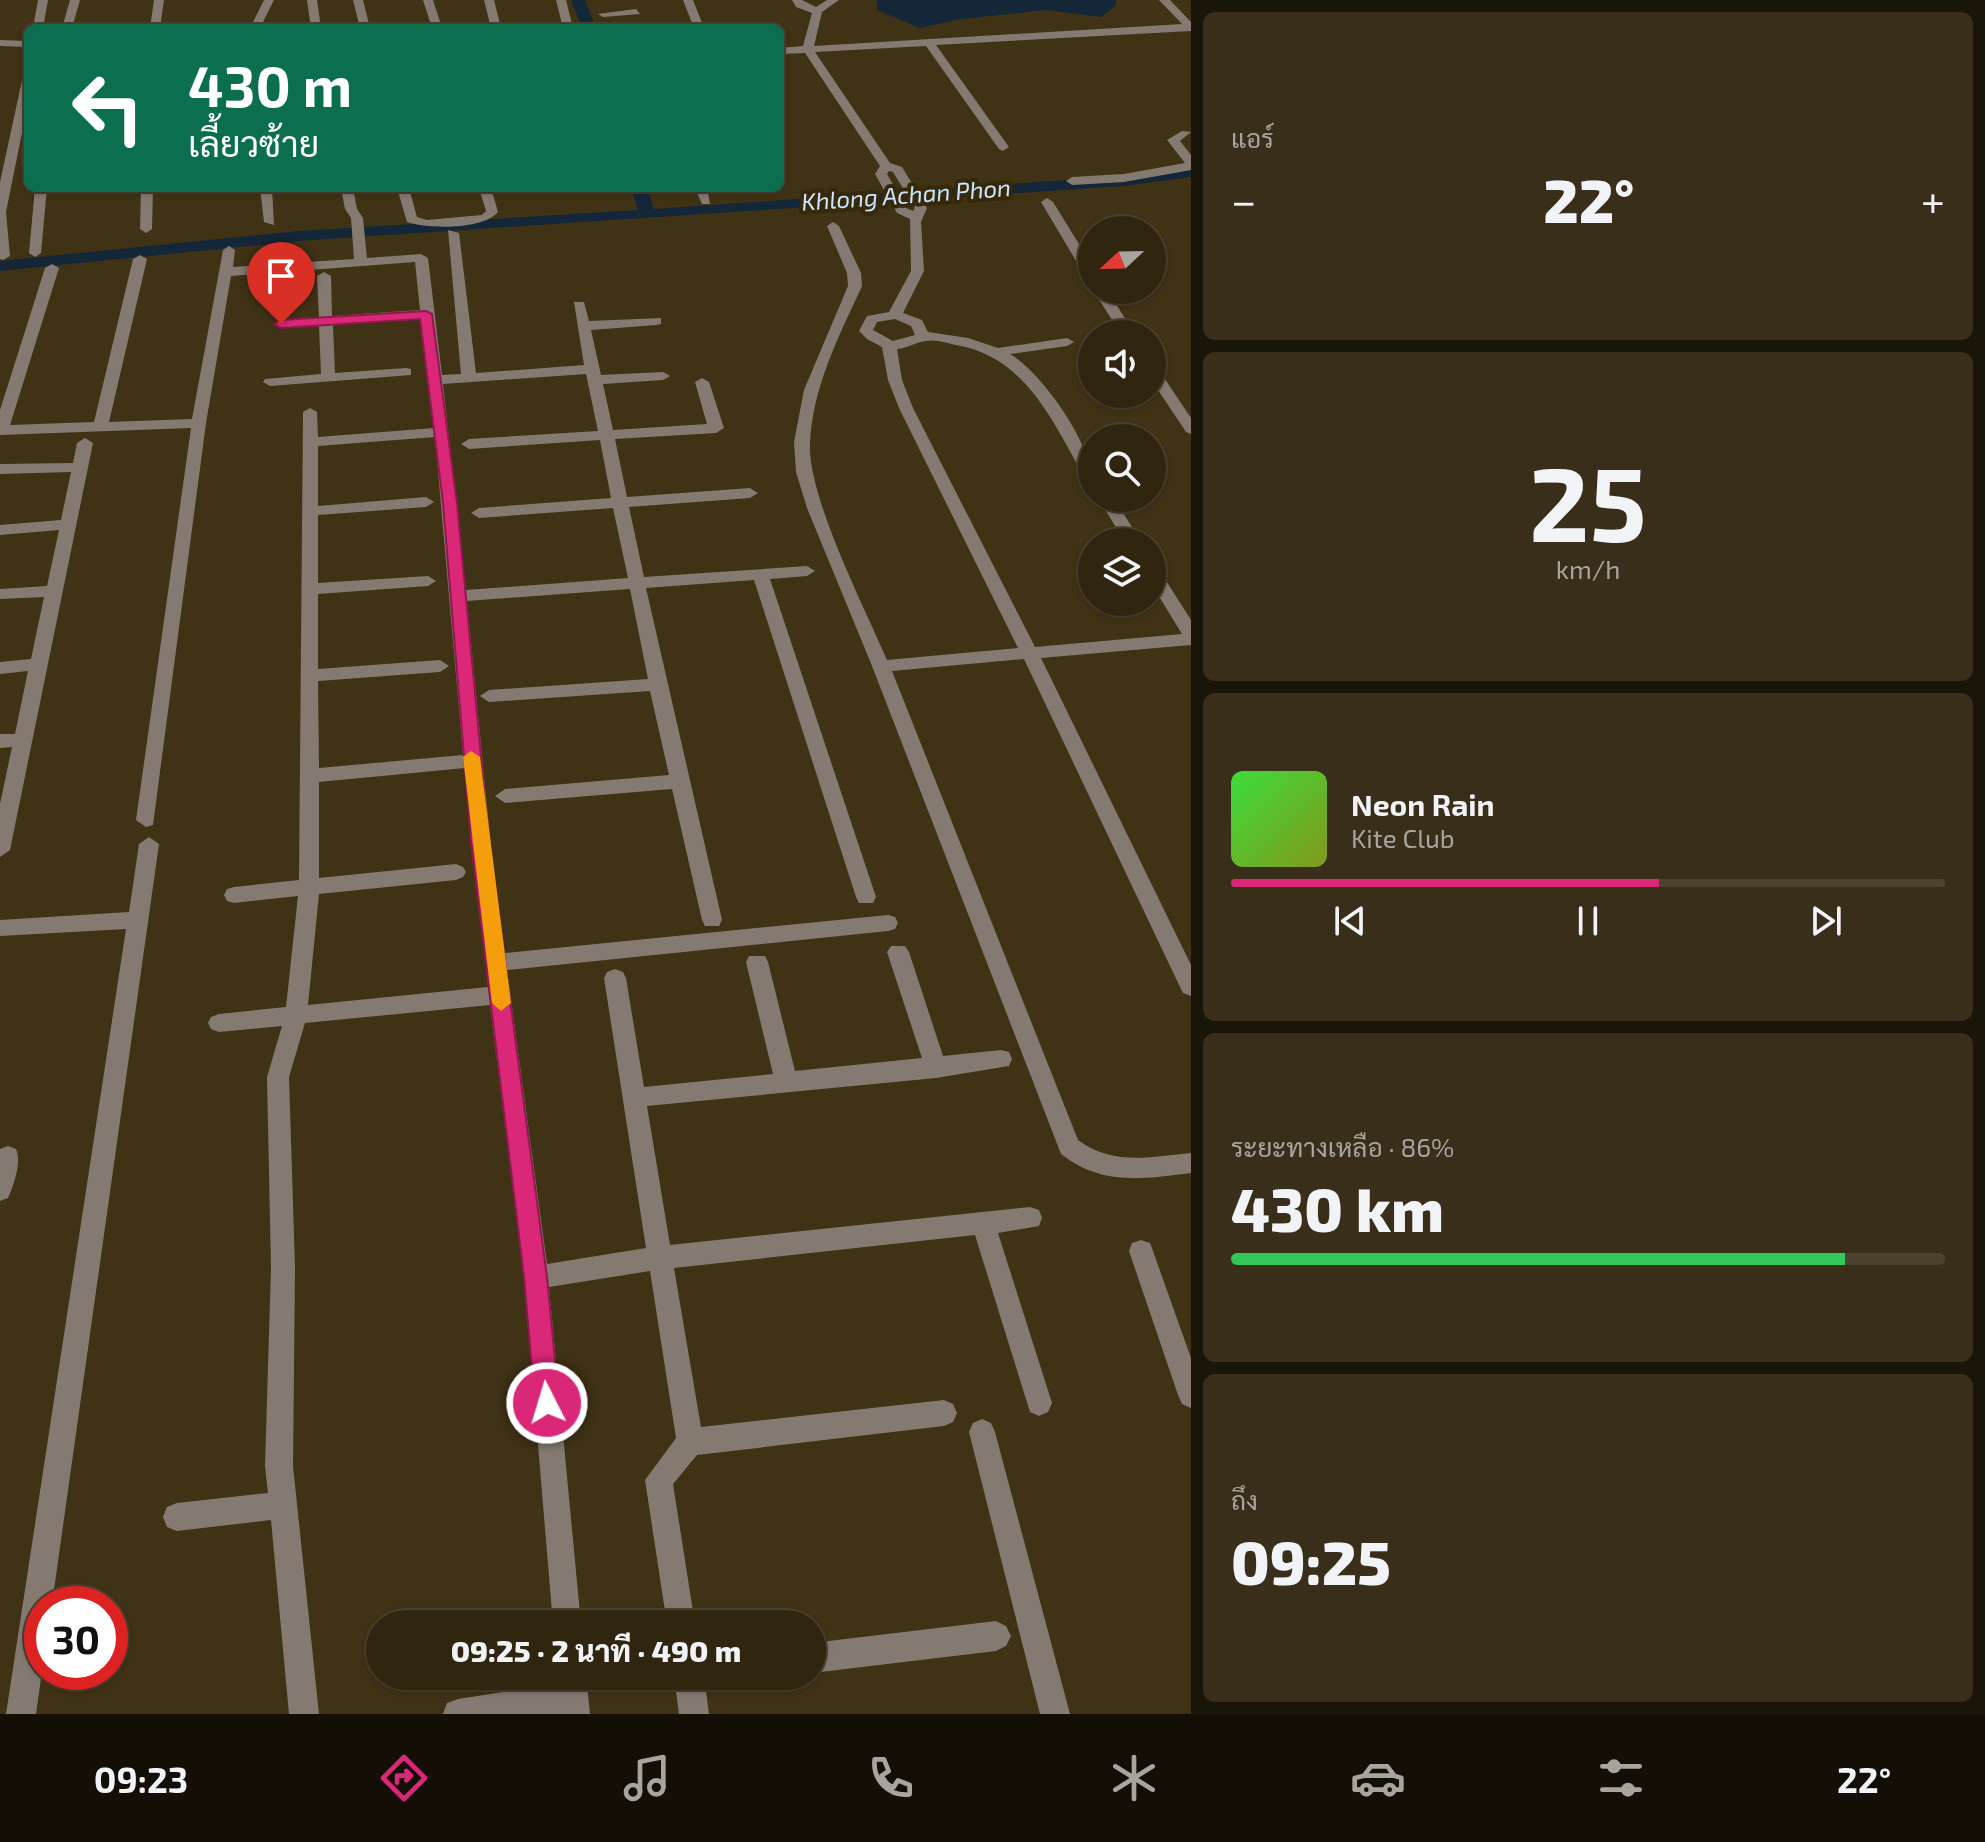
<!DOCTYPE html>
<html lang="th">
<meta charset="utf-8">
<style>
:root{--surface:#302610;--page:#382e19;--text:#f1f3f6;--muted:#a8a59f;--line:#4b4330;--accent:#db2777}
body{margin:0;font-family:"Exo 2",Sarabun,sans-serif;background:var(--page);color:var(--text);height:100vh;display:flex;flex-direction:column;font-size:30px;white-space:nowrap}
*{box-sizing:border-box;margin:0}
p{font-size:26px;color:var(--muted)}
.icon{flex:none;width:44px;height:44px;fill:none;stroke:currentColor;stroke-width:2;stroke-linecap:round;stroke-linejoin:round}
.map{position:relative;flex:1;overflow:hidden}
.sheet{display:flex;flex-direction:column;gap:12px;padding:12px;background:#1a1509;width:794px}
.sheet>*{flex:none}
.banner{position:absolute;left:24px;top:24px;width:760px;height:168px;border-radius:12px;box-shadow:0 2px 6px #0004,0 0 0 2px var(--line);background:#0b6e4f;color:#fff;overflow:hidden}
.needle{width:52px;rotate:248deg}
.buttons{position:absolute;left:1078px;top:216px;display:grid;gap:16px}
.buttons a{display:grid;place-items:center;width:88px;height:88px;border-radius:50%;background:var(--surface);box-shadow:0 2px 6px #0004,0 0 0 2px var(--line);font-size:40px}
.speed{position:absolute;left:24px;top:1586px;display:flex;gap:16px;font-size:40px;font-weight:700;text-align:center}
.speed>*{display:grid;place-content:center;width:104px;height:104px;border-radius:50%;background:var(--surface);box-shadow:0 2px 6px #0004,0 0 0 2px var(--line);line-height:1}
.speed .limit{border:12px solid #d22;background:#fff;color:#111}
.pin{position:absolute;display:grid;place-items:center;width:68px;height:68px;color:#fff;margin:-82px -34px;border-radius:50% 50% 50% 0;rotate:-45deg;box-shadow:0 0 8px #0007}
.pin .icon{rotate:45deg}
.me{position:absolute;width:88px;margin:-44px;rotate:355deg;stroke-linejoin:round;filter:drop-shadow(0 0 6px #0008)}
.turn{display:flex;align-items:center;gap:28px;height:168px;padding:0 32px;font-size:36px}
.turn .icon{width:104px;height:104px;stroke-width:2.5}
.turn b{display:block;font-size:56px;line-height:68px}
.big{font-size:60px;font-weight:800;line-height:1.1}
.sheet .tile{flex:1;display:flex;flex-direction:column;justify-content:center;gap:12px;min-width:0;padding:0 28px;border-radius:12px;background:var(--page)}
.sheet .dial{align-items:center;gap:0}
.dial b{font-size:104px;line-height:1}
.song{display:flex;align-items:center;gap:24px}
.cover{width:96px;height:96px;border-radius:12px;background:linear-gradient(135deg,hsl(120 70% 55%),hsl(70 70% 35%))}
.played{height:8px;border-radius:4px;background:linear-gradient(90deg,var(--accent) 60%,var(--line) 60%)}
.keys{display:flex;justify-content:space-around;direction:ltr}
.heat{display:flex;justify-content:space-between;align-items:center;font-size:44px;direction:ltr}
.charge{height:12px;border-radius:6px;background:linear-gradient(90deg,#34c759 86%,var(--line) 0)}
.trip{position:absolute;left:366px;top:1610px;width:460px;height:80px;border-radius:40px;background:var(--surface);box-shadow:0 2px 6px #0004,0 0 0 2px var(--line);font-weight:800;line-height:80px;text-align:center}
.menu{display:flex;height:128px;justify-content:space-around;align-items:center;background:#130f06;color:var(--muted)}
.menu .icon{width:56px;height:56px}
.menu .active{color:var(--accent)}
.menu b{font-size:36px;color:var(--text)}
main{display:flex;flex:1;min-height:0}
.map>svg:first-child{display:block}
</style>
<main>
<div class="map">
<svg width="1191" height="1714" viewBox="0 0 1191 1714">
<rect width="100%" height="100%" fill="#403215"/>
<path fill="#142739" d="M877 0H1116V5L1101 17 1046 10 961 19 920 28 877 10Z"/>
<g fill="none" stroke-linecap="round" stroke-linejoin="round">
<path fill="#142739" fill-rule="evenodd" d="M571 0H585L596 28H582Z
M1191 167V177L1123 186 298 241 0 271V261L298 231 638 210 631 188H647L654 209 1123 176Z"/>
<path fill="#847a71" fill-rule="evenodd" d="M38 0H48L43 28H33Z
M70 0H80L72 28H62Z
M154 0H164L160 28H150Z
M264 0H274L260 28H250Z
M307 0H317L321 28H311Z
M353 0H363L370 28H360Z
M423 0H433L442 28H432Z
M484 0H494L501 28H491Z
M556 0H566L573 28H563Z
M683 0H693L704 28H694Z
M792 0H802L816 7 827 0H839L822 12 814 46 1182 24 1159 0H1170L1191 22V31L936 45 1009 147 1003 151 999 149 926 46 815 52 890 163 902 167 927 208 921 222 924 271 903 313 922 320 928 332 968 338 998 348 1067 338 1074 342 1067 346 1010 354C1042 373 1092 444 1092 481L1084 476C1052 421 1026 357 956 345 948 343 935 339 926 341 916 342 908 348 897 349L902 380 913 408 1035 647 1182 634 1152 585V567L1158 568 1191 620V645L1041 658 1191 965V996L1183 993 1180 987 1024 659 892 671 1078 1140C1113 1166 1150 1157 1191 1153V1173C1142 1179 1102 1186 1061 1154L872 666 807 508 796 472 794 442 804 390 848 286 847 273 827 226 833 222 839 226 861 273 862 286C839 336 813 386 810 442 807 496 864 606 887 660L1018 648 899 408 888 380 882 347 867 339 859 331 867 316 889 312 911 271 910 219 897 213 875 174 880 166 805 53 780 54V48L803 46 812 13 796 7ZM889 171 893 172 915 208 913 211 906 208 887 174ZM895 319 911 326 915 335 893 341 873 330 877 322Z
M636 9 640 14 603 17 598 14Z
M0 40 28 41V47L0 46Z
M28 73V103L6 212 10 256 3 260 0 259V182L23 76Z
M1182 131 1191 132 1180 141 1191 155V170L1124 182 1072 185 1066 181 1072 177 1124 174 1185 163 1167 140Z
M35 188H47L41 253 35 257 29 253Z
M141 188H153L152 229 146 233 140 229Z
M260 188H272L274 225 264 222Z
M341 188H353L357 209 363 218 367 258 421 254 428 258 442 375 461 374 448 230 459 233 476 373 584 365 574 302H584L589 321 661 318V324L656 325 591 330 601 375 663 372 670 376 663 380 603 384 613 430 707 424 695 382 702 378 709 382 724 428 716 433 615 439 627 497 750 488 758 493 750 498 629 507 644 577 807 566 815 571 807 576 770 579 876 897 873 903H859L856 897 754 580 646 588 722 920 719 926H705L702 920 672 789 505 803 495 796 505 789 669 775 650 691 489 702 480 696 489 690 648 679 630 589 467 601 493 868 505 953 888 915 895 917 898 923 895 929 888 931 507 970 547 1264 646 1248 604 978 607 972 615 969 623 972 626 978 644 1087 773 1074 746 962 749 956H765L768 962 795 1071 922 1058 887 952 891 946H905L909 952 943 1056 1001 1050 1009 1052 1012 1059 1009 1066 936 1078 647 1106 670 1245 1030 1207 1039 1210 1042 1218 1039 1226 998 1233 1052 1403 1048 1412 1039 1416 1030 1412 975 1235 674 1268 701 1427 944 1400 953 1404 957 1413 953 1422 944 1426 697 1455 673 1484 695 1624H667L645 1480 676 1438 650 1271 549 1287 581 1624H553L524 1277 490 1005 305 1023 289 1077 295 1268 293 1466 319 1714H289L271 1520 177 1531 167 1527 163 1517 167 1507 177 1503 268 1493 265 1466 271 1268 267 1077 282 1026 219 1032 211 1029 208 1023 211 1017 219 1014 286 1007 298 896 234 903 227 901 224 895 227 889 234 887 299 880 303 412 310 408 317 412 318 437 434 428 421 318 333 325 335 373 406 368 411 369V375L270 386 263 382 265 379 321 374 319 326 281 328 274 324 281 320 319 317 317 276 324 272 331 276 332 316 420 310 415 262 231 276 206 423 153 825 146 827 136 820 191 428 0 435V410L45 268 52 264 59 268 10 425 94 422 133 259 140 255 147 259 109 422 192 419 223 250 229 246 235 250 233 267 354 259 351 218 345 209ZM586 374 598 431 469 439 461 444 469 449 600 440 611 498 479 508 471 513 479 518 613 508 628 578 466 590 443 384ZM435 437 463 755 319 768 318 681 440 672 449 666 440 660 318 669V594L428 586 436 581 428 576 318 583V515L426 507 434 502 426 497 318 506V446ZM465 768 488 987 308 1005 319 894 456 880 463 877 466 872 463 867 456 864 319 878V782Z
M397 188H409L417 217 427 220 482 215 486 211 479 188H491L498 212C483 230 428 229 407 222Z
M695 188H707L710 204H702Z
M1047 198 1053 202 1092 265V280L1085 276 1041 202Z
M1093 290H1107L1135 334H1121Z
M1152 366 1157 367 1191 418V434L1186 432 1152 381Z
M85 438 93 443 10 850 0 857V804L12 747 0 748V734H15L28 671 0 674V662L31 659 44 597 0 599V589L47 586 59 530 0 535V525L61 520 71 472 0 474V464L73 463 77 443Z
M1098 498H1114L1141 542H1125Z
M149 837 159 844 52 1604H42V1671L36 1714H6L126 929 0 936V920L129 912 139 844Z
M8 1146 16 1149C22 1162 14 1184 8 1198L0 1201V1149Z
M1141 1240 1150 1243 1153 1251 1191 1358V1408L1182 1404 1178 1395 1129 1251 1132 1243Z
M982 1419 991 1423 995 1432 1070 1714H1040L969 1432 973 1423Z
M996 1621 1006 1626 1011 1636 1006 1646 996 1651 812 1673V1643Z
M556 1676H586L590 1714H443L447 1703 458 1699 557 1684Z
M674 1676H704L709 1714H679Z"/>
</g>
<path fill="#db2777" stroke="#8e194d" stroke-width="2" d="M426 311 432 314 457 503 489 841 547 1277 559 1403 556 1412 547 1415 539 1412 535 1403 524 1277 471 841 443 503 420 319 281 328 274 324 281 320Z"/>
<path fill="#f59e0b" d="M471 751 480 757 511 1003 501 1011 492 1003 463 757Z"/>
<g text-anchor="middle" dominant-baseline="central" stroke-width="8" stroke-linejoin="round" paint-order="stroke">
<g font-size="24" font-style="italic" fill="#cae4fc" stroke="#36280a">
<text transform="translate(906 194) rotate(-4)">Khlong Achan Phon</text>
</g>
</g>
</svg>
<div class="buttons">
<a><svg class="needle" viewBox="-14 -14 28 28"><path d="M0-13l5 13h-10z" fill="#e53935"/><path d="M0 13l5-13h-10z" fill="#a8a59f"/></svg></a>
<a><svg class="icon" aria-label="sound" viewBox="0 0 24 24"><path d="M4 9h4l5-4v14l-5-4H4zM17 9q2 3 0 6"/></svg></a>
<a><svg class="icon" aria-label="search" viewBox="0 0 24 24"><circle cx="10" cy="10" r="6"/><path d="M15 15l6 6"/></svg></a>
<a><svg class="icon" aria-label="layers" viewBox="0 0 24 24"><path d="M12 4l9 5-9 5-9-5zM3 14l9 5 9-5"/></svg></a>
</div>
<div class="speed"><div class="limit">30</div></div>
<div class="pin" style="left:281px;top:324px;background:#d93025"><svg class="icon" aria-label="arrive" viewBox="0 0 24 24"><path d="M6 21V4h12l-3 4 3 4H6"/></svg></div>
<svg class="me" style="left:547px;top:1403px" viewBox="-20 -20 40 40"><circle r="17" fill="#db2777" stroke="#fff" stroke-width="3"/><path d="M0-11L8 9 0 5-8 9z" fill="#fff"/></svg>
<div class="trip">09:25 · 2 นาที · 490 m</div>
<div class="banner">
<div class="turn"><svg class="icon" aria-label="left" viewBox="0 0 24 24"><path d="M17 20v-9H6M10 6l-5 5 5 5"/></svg><div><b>430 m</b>เลี้ยวซ้าย</div></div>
</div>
</div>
<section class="sheet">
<div class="tile"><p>แอร์</p>
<div class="heat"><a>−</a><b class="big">22°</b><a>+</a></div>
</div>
<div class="tile dial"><b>25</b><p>km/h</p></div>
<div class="tile">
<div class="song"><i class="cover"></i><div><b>Neon Rain</b><p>Kite Club</p></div></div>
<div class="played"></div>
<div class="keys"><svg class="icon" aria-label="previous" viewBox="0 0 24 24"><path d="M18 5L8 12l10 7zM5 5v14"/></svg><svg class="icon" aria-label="pause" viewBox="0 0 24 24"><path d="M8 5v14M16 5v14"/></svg><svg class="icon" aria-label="next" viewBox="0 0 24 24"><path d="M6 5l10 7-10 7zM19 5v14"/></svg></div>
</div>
<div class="tile"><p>ระยะทางเหลือ · 86%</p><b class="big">430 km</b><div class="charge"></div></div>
<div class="tile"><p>ถึง</p><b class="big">09:25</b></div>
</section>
</main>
<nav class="menu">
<b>09:23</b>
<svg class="icon active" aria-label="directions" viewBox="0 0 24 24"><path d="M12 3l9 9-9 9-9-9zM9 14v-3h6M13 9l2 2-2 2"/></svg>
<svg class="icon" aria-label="music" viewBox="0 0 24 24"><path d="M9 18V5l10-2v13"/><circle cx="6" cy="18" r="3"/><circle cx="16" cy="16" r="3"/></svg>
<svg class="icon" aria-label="phone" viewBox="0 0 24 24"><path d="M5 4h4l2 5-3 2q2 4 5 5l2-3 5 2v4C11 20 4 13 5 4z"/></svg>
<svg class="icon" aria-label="climate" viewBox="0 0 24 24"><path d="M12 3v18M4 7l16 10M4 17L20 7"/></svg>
<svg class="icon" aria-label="car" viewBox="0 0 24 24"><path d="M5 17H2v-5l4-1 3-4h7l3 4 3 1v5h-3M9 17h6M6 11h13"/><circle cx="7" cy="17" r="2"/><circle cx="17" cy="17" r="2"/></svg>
<svg class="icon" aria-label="filters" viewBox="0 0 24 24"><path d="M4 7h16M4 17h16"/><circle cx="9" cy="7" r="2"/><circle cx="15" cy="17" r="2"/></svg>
<b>22°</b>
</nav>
